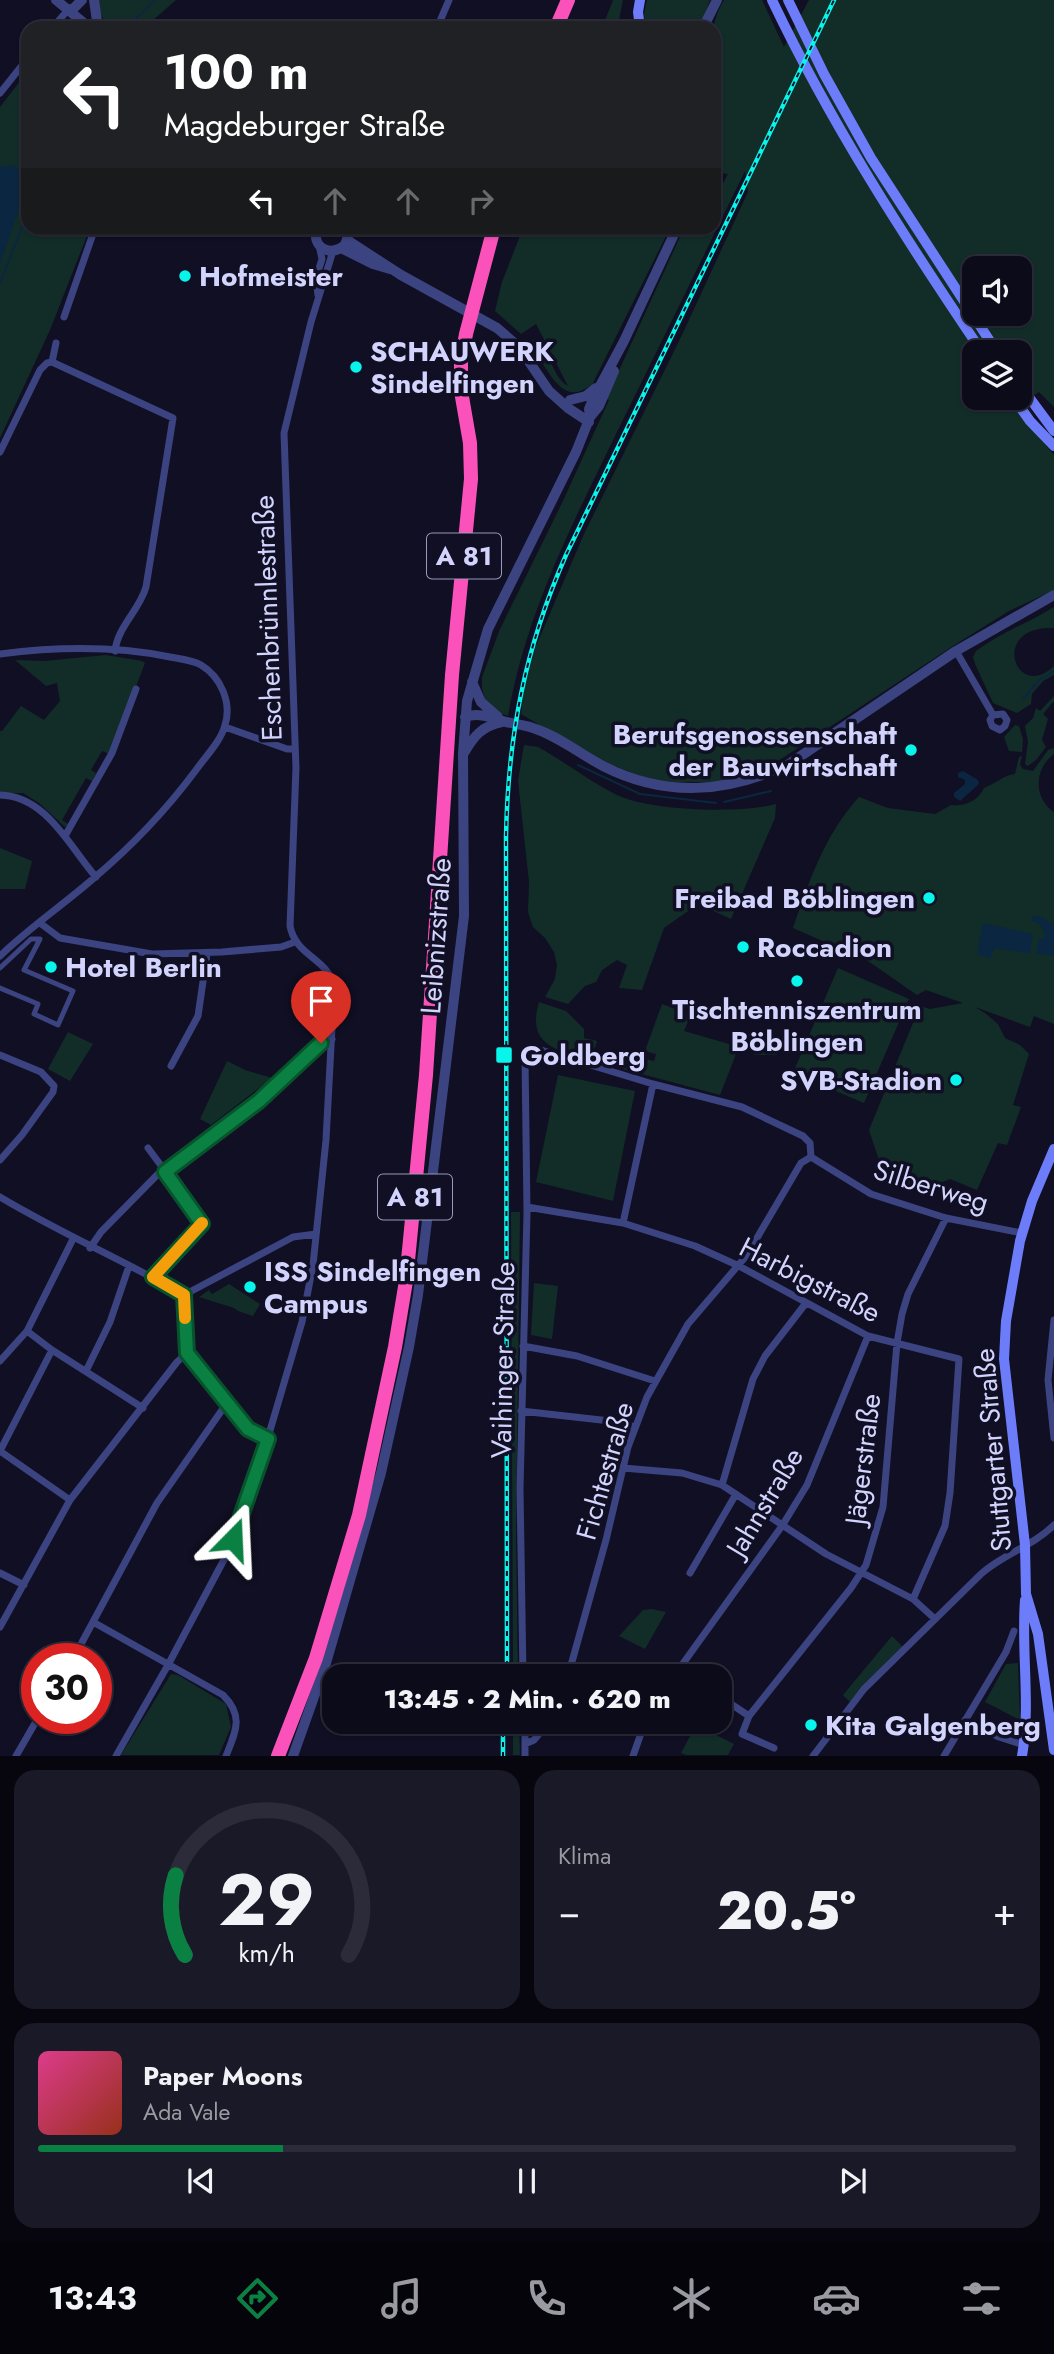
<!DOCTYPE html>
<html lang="de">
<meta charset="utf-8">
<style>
:root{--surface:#0c0b1a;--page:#1a1927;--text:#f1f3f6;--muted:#9a9ba2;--line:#2c2b39;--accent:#0b8043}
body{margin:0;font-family:Jost,sans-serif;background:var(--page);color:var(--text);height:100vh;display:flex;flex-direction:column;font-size:26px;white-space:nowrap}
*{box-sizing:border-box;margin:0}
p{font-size:23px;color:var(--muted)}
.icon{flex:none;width:38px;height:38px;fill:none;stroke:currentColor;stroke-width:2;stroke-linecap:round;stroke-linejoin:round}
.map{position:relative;height:1756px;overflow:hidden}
.side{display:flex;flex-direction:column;gap:14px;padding:14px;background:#07060e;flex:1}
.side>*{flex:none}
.top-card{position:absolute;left:21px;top:21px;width:700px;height:214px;border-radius:21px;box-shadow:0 2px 5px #0004,0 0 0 2px var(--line);background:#202124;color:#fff;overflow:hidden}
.tools{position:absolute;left:962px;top:256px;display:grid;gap:14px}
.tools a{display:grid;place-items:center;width:70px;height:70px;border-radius:14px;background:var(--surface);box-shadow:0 2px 5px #0004,0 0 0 2px var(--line);font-size:35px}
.speed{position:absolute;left:21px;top:1643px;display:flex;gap:14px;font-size:35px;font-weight:700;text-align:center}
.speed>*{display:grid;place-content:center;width:91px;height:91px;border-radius:50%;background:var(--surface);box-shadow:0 2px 5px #0004,0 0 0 2px var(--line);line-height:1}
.speed .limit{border:10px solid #d22;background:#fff;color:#111}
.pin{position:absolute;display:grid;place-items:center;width:60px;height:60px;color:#fff;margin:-72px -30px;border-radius:50% 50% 50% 0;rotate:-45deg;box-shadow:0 0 7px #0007}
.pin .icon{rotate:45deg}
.me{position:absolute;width:77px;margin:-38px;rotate:21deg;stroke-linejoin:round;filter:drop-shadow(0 0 5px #0008)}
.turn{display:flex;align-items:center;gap:24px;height:147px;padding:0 28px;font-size:32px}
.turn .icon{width:91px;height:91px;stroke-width:2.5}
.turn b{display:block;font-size:49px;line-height:60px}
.lanes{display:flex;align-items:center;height:66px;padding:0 28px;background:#0003;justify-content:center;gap:35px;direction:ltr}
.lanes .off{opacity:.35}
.big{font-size:52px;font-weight:800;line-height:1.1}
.side .widget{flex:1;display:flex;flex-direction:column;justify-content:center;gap:10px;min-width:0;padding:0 24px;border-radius:21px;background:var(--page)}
.side .dial{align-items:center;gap:0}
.dial svg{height:182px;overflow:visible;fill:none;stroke:var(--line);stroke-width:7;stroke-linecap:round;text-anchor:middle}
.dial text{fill:var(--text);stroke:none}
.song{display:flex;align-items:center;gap:21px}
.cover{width:84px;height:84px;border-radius:10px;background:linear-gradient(135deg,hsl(330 70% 55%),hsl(10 70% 35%))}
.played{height:7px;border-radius:4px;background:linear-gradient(90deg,var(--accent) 25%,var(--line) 25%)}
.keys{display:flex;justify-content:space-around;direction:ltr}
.heat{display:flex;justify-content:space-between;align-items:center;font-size:38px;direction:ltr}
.side .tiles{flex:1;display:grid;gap:14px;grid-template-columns:1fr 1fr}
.widget:last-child{grid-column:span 2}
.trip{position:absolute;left:322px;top:1664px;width:410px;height:70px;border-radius:21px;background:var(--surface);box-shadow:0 2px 5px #0004,0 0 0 2px var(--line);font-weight:800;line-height:70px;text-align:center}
.tabs{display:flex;height:112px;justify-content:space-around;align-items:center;background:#05040a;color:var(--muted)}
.tabs .icon{width:49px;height:49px}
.tabs .selected{color:var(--accent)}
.tabs b{font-size:32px;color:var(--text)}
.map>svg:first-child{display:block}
</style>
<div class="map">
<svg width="1054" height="1756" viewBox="0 0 1054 1756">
<rect width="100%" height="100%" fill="#100f23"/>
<path fill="#122d28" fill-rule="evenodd" d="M98 0H176L144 28H108L100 12Z
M613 0H623L619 20 621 28H602Z
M647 0H710L700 28H646L644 14Z
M724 0H762L784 47 809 0H1054V407L1039 392 1025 402 1037 419 1024 403 1015 408 1054 455V590L1009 611 953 646 766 769 720 782H656L599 760 521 714 524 688 536 646 584 534 682 335 748 192 745 171C702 259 659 347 616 434 571 527 526 613 508 716L496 712 486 703 482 688V677L500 629 562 503 609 400 606 399 684 228H714V184L721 187 728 174 714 172V75C728 59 718 55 714 39 711 27 718 10 724 0ZM975 268H1020V313H975ZM975 352H1020V397H975Z
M28 71V228H90L50 330 0 438V107Z
M523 228H670L592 385C589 386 583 391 577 392 556 396 541 357 530 344L533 339C551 347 551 377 568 386L536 324 521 334 495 311 502 282Z
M1054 607V628C988 625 1016 703 1054 666V675L1043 681 1032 694 1031 704 1017 713 993 703 975 664 973 657 976 651C1000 633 1030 622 1054 607Z
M106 655 142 661 145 663 110 754 102 751 91 770 96 773 92 781 86 778 62 820 68 824 65 827 39 803 23 793H0V731H2L21 706 44 720 60 701 57 683 46 686 15 660 44 661Z
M1054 696V701L1043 714 1048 719 1042 740 1046 747 1036 760 1028 766 1025 764 1028 742 1025 726 1033 718 1036 708 1040 711Z
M1015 725 1019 726 1023 739 1022 752 1009 751 1004 737Z
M524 745 538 747C565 762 589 781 617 795 650 811 741 814 776 804L775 818 731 919 698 904 664 928 642 990 619 988 627 965 617 960 602 970 596 982 585 986 568 1004 545 997 555 979 557 965 554 952 545 938 533 927 528 912 529 882 518 781Z
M1054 748V754C1034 769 1033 798 1054 812V1024L1034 1016 1030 1027 975 1007 985 1013 998 1024 1005 1038 1020 1045 1029 1054 1013 1105 1021 1107 1007 1145 998 1143 977 1190 950 1179 925 1189 902 1184 890 1177 881 1166 869 1130 920 1006 930 1009 963 1003 926 990 917 995 868 961 793 928C810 879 824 836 859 797L888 808 935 814 951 805C964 807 978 801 984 788 995 784 1004 775 1015 774L1019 757 1022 756 1020 765 1023 769 1033 771 1048 750Z
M0 848 32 861 25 889H0Z
M838 968 909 999 864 1103 793 1073Z
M539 1002 566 1011 584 1029V1038L597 1041 591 1060C557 1050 526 1046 539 1002Z
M662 1004 691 1015 684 1031 736 1046 738 1049 720 1095 623 1069 625 1058 633 1061 637 1049 640 1050 638 1057 654 1061 656 1054 645 1051Z
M68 1032 93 1044 70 1081 48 1069Z
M777 1042V1055H754V1043Z
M227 1061 245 1070 272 1078 211 1125 200 1119Z
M558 1075 635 1091 613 1201 536 1182Z
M511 1212H520L516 1536 518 1676H513Z
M534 1283 558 1286 552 1339 531 1335Z
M229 1284 260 1304 253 1316 238 1311 234 1308 199 1297 209 1290 212 1294Z
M652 1609 666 1612 645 1649 619 1636 643 1610Z
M892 1636 905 1649 852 1704 843 1695Z
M1018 1663 1020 1720 985 1702 1006 1664Z
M171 1674 178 1675 226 1704 231 1727 219 1755H121Z
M513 1722H519L520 1755H513Z
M696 1725 734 1744 728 1755H686L681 1753Z"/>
<path fill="#0b2640" d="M13 165 24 173 28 183 0 264V167Z
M963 771 978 780 979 784 960 801 954 797V793L965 784V780L958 777V773Z
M1033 915 1045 918 1050 924 1054 921V956L1036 953 1039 938 1044 939 1045 934 1040 924 1032 921Z
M983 923 1033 934 1030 954 995 948 990 958 977 954Z"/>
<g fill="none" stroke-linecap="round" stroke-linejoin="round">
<path stroke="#0b2640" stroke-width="2" d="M126 28 155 0
M0 283 28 212
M1023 699 1039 680 1054 671
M578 765 640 794 716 803
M724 802 771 791"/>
<path stroke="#3b4381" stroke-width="5" d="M0 968 31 939H40L24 970 73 991 58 1025 34 1014 38 1004 0 988"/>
<path stroke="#3b4381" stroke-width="7" d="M52 28 68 10
M437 28 449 0
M0 93 28 58
M318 295 316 278 322 259 319 245
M64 317 95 228
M52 362 173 418 146 587C139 611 118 626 115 651
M52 362 56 343
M0 452 40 370 47 363 52 362
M956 651 993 715 990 720 992 726 1000 730 1005 726 1007 720 1003 714 993 715
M0 654C55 647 116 646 170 657 180 659 192 660 201 665 221 677 232 703 225 725 221 741 206 756 196 770 167 809 132 846 94 878 63 905 29 928 0 956
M225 727 287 749H295
M0 795C46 796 69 846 96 877
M65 836 112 753 136 689
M40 923 60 938 152 954 222 952 281 947 295 942
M0 1055 41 1072 54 1086 53 1092 22 1135 0 1160
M171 1066 198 1016 207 954
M148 1148 203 1222 194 1234 153 1277
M811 1157 871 1194 946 1218 1022 1233
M0 1197C60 1233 123 1260 184 1295
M527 1207 623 1223 695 1246 739 1266 868 1336 959 1359 950 1493 945 1526 913 1599
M623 1223 653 1084
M90 1248 101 1232 157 1175 207 1141 259 1101 321 1043 332 1039
M184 1295 187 1353 248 1429 267 1439
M184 1295 293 1237 316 1234
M1054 1320 1048 1380 1054 1438
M27 1331 52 1350 143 1408
M523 1346 577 1356 655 1381
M0 1361 27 1331 73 1239
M86 1371 110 1322 129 1266
M521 1411 610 1421 635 1427
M0 1451 52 1350
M0 1451 70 1500
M623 1468 682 1473 722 1485 826 1554 913 1599 935 1619
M722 1485 753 1379 765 1356 806 1303
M0 1573 24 1585
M690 1573 736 1494
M93 1622 223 1695C244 1716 236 1731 226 1756
M0 1627 70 1500 177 1362 187 1353
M73 1659 157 1503 222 1410 229 1404
M523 1676 520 1489 527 1213 525 1057 531 1047 541 1050 653 1084 742 1107 803 1136 810 1143 811 1157
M568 1676 606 1540 628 1447 647 1397 688 1324 747 1255 801 1163 811 1157
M674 1676 782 1526 807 1485 868 1336
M731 1704 749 1716
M965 1720 999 1737 1024 1745
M525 1722V1756
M525 1744 534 1740 549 1722
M774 1748 742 1734 749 1716 851 1588 866 1565 883 1507 897 1343 902 1314 908 1294 946 1218
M16 1756 38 1718
M116 1756 168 1665 227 1554 261 1461 302 1322 313 1265 326 1140 334 990C331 958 296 958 290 926L296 768 284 433 311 322 333 251
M633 1756 645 1722
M813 1756 864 1689 981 1574C1003 1554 1033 1546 1054 1525
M944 1756 1006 1652 1014 1631"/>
<path stroke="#3b4381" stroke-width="10" d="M56 0 90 28
M94 0 97 21 102 28
M68 10 74 8 82 0
M703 28 717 0
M714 47 718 59 714 70
M317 228C311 247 330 258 345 245L348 236 346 228
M347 240 401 275 497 328 519 347 549 391 568 408 589 422
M341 248 373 264 390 269
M570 400 586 396 596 388
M590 417 599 406 614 371
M472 682 481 702 498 717
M465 717C480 712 492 718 506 722 515 724 524 725 533 728 558 736 580 754 603 766 666 798 727 793 789 764L956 651 1054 595
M464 753C474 736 482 726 502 722
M293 1756 326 1663 381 1473 409 1347 418 1295 464 916 463 753 467 701 488 629 576 452 590 417 589 409 593 399 624 341 677 228"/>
<path stroke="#6d7dfa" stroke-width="10" d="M772 0C831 124 905 238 982 352
M788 0 824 74 871 158 997 352
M640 28 638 12 640 0
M1020 385 1054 431
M1013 397 1030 421 1054 446
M1054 1149 1032 1201 1020 1241 1006 1321 1004 1359 1025 1545 1026 1594 1038 1634 1054 1750
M1022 1756C1031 1704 1021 1652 1025 1600"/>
<path stroke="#fa52ba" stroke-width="14" d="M556 28 568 0
M278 1756 316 1658 359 1515 395 1347 406 1281 426 1075 452 675 471 479 470 443 461 391V362L466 334 494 228"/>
<defs>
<path id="rail" d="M507 1676 506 836C508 735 525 648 566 555L834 0
M503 1722V1756"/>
</defs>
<use href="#rail" stroke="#08f5eb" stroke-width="4.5"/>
<use href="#rail" stroke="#100f23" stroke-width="2" stroke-dasharray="5" stroke-linecap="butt"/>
</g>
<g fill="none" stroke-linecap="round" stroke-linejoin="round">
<defs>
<path id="route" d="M233 1539 268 1439 248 1429 187 1353 184 1295 153 1277 202 1224 165 1172 259 1101 321 1043"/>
</defs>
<use href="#route" stroke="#07532c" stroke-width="18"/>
<use href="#route" stroke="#0b8043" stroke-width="12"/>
<path stroke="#f59e0b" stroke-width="12" d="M185 1318 184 1295 153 1277 202 1223"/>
</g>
<g fill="#08f5eb" stroke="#100f23" stroke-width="2.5">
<circle cx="185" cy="276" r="7"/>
<circle cx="356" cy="367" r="7"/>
<circle cx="911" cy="750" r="7"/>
<circle cx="929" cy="898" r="7"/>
<circle cx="743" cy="947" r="7"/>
<circle cx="51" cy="967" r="7"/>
<circle cx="797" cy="981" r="7"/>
<rect x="495" y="1046" width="18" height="18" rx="3.5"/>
<circle cx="956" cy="1080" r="7"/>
<circle cx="250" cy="1287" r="7"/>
<circle cx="811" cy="1725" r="7"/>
</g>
<g text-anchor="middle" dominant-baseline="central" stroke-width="7" stroke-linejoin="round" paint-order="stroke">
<g fill="#100f23" stroke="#9899bc" stroke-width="2">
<rect x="427" y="533.5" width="74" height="45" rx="5"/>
<rect x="378" y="1174.5" width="74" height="45" rx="5"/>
</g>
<g font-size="26" font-weight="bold" fill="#d3d4fe">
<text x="464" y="556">A 81</text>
<text x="415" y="1197">A 81</text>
</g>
<g font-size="28" font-weight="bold" fill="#d3d4fe" stroke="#100f23" text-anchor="start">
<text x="199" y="276">Hofmeister</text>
<text x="370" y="351">SCHAUWERK<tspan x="370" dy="32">Sindelfingen</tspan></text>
<text x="897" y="734" text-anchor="end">Berufsgenossenschaft<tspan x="897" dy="32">der Bauwirtschaft</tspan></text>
<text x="915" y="898" text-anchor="end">Freibad Böblingen</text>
<text x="757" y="947">Roccadion</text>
<text x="65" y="967">Hotel Berlin</text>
<text x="797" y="1009" text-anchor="middle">Tischtenniszentrum<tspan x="797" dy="32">Böblingen</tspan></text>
<text x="520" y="1055">Goldberg</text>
<text x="942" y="1080" text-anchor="end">SVB-Stadion</text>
<text x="264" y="1271">ISS Sindelfingen<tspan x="264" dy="32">Campus</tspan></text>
<text x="825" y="1725">Kita Galgenberg</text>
</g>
<g font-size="28" fill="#d3d4fe" stroke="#100f23">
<text transform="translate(268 618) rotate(-92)">Eschenbrünnlestraße</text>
<text transform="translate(436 936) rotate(-86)">Leibnizstraße</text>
<text transform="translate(931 1186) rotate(17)">Silberweg</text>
<text transform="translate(810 1280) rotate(27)">Harbigstraße</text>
<text transform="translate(503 1360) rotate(-89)">Vaihinger Straße</text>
<text transform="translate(993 1450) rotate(-95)">Stuttgarter Straße</text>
<text transform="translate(863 1459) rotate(-83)">Jägerstraße</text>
<text transform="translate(605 1471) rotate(-74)">Fichtestraße</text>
<text transform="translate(765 1502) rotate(-59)">Jahnstraße</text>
</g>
</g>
</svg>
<div class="tools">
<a><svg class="icon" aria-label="sound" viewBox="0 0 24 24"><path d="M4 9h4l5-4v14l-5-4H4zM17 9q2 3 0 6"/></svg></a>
<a><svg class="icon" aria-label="layers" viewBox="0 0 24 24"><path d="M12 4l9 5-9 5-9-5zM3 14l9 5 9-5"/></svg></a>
</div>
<div class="speed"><div class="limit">30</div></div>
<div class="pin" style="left:321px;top:1043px;background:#d93025"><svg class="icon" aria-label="arrive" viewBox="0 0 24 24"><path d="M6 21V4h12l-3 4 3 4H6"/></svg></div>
<svg class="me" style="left:233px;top:1539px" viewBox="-20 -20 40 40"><path d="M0-17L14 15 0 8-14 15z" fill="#0b8043" stroke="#fff" stroke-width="4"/></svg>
<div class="trip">13:45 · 2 Min. · 620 m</div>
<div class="top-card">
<div class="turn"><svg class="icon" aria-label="left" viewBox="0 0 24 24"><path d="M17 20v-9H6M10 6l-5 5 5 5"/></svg><div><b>100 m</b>Magdeburger Straße</div></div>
<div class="lanes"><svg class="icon" aria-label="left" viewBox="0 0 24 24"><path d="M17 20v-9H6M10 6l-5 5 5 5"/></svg><svg class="icon off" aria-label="ahead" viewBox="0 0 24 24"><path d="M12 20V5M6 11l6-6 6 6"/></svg><svg class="icon off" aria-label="ahead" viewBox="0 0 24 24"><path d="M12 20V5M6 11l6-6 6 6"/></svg><svg class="icon off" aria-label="right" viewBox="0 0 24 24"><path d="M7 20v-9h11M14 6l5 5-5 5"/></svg></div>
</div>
</div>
<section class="side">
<div class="tiles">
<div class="widget dial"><svg viewBox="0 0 100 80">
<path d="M14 69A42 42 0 1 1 86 69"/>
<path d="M14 69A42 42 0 0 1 10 34" stroke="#0b8043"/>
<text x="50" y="56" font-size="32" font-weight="700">29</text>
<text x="50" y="72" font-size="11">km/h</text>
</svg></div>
<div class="widget"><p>Klima</p>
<div class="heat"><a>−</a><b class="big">20.5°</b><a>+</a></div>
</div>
<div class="widget">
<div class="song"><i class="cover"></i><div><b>Paper Moons</b><p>Ada Vale</p></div></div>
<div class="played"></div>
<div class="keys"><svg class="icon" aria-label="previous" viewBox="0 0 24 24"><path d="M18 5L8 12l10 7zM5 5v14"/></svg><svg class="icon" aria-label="pause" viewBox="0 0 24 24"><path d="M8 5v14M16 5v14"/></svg><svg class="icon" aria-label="next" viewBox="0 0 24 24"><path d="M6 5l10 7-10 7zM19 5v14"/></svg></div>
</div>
</div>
</section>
<nav class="tabs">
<b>13:43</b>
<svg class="icon selected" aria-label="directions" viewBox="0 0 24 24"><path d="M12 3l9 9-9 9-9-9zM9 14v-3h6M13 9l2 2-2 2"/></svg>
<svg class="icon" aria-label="music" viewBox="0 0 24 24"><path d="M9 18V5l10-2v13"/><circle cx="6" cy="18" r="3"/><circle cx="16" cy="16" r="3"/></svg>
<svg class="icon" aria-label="phone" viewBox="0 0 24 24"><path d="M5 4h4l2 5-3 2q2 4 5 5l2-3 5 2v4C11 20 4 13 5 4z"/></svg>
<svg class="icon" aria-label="climate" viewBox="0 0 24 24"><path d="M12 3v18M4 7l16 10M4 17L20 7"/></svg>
<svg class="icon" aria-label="car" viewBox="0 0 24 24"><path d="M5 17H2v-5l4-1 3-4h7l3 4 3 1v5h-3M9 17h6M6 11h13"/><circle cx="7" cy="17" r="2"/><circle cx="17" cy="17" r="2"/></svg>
<svg class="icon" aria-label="filters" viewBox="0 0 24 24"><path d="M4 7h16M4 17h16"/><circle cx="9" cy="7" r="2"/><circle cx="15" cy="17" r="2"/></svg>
</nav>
